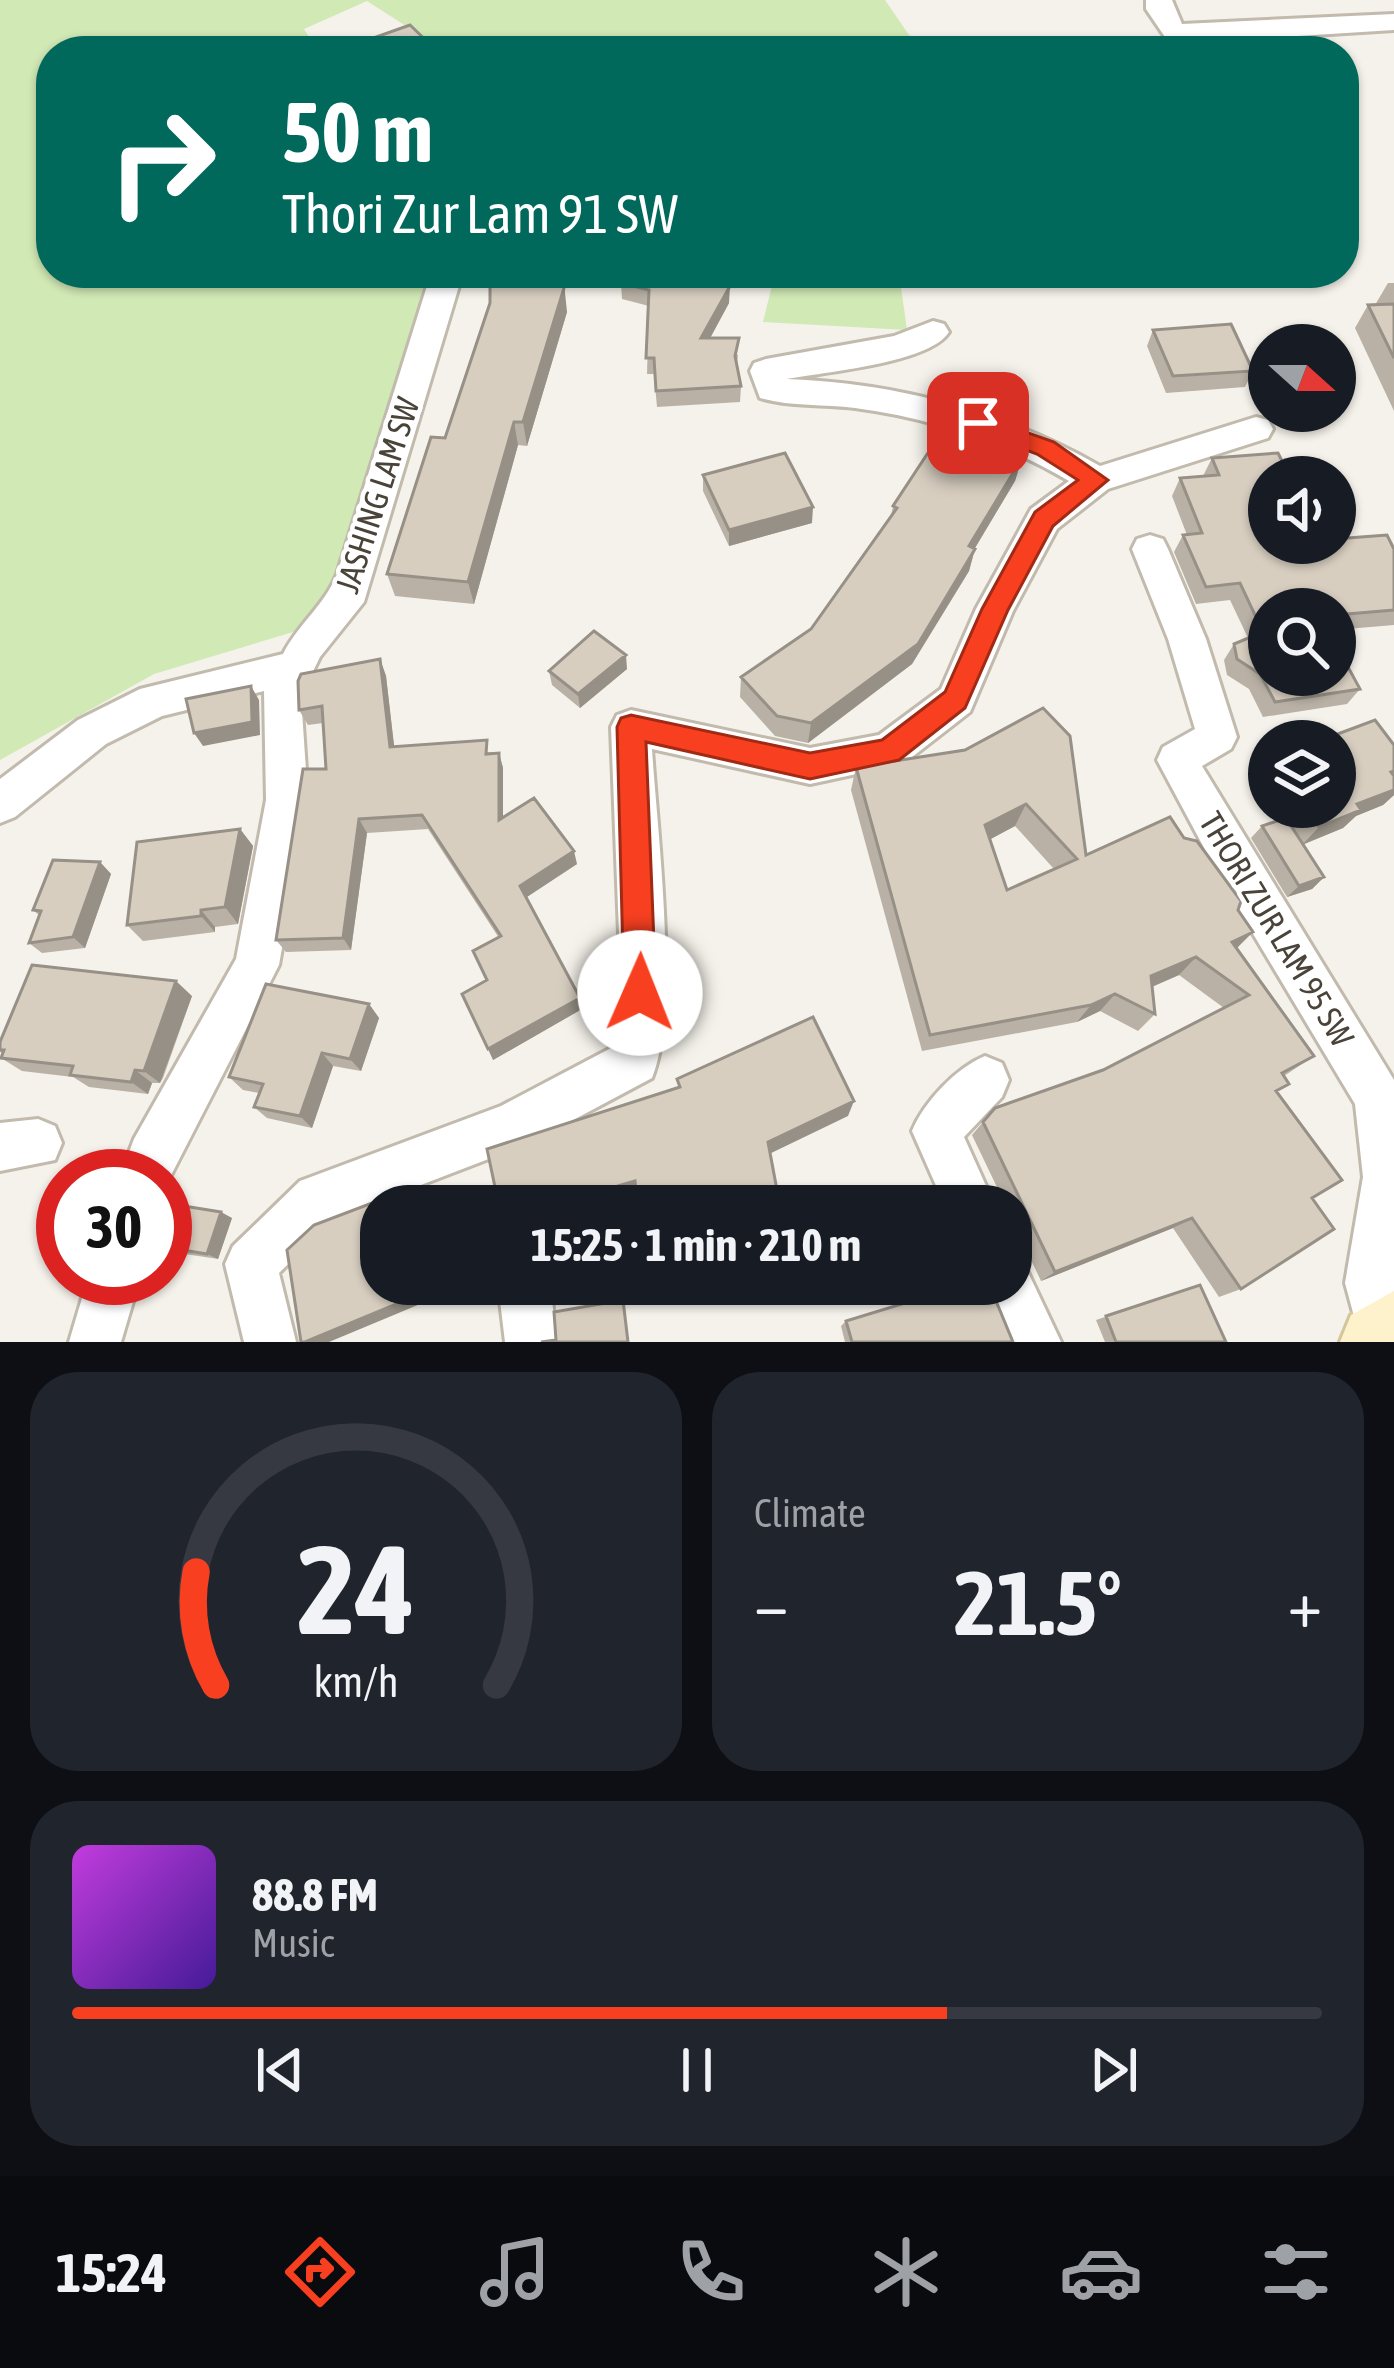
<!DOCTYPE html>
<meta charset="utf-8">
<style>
:root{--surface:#171b24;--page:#20242c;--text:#f1f3f6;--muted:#9ea1a6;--line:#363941;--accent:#f84020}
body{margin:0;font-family:"Asap Condensed",sans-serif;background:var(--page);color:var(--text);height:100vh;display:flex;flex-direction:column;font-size:45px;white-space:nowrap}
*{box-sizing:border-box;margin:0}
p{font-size:39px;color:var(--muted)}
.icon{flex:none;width:66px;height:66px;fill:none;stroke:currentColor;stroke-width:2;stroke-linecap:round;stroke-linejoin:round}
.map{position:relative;height:1342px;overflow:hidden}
.side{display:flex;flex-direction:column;gap:30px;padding:30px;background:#0d0f14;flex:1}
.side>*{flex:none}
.top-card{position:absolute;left:36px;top:36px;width:1323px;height:252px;border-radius:48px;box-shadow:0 3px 9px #0004;background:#00695c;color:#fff;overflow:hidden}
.needle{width:78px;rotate:111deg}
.controls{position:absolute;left:1248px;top:324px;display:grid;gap:24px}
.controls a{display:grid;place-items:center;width:108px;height:108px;border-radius:50%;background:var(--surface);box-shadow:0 3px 9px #0004;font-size:60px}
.speed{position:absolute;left:36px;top:1149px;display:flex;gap:24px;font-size:60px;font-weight:700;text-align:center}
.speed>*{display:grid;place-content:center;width:156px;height:156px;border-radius:50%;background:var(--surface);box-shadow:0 3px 9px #0004;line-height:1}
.speed .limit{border:18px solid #d22;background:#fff;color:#111}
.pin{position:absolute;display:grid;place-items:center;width:102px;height:102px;color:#fff;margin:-51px;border-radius:24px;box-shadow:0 6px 18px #0006}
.me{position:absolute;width:132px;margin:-66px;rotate:1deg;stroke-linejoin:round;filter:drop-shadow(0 0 9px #0008)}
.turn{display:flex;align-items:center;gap:42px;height:252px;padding:0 48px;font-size:54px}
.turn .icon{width:156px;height:156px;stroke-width:2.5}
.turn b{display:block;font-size:84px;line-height:102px}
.big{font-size:90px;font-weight:700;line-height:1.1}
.side .tile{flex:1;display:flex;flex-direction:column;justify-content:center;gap:18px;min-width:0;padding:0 42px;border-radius:48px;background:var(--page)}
.side .dial{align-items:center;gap:0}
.dial svg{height:312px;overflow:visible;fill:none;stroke:var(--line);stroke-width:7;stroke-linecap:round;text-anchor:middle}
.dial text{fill:var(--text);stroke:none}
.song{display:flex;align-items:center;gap:36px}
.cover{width:144px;height:144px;border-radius:18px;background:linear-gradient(135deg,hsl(290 70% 55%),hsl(260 70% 35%))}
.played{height:12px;border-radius:6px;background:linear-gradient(90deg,var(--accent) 70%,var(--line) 70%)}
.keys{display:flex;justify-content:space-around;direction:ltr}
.heat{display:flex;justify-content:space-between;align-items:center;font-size:66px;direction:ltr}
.side .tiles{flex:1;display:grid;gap:30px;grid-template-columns:1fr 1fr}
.tile:last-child{grid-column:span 2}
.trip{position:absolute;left:360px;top:1185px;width:672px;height:120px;border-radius:48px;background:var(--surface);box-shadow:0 3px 9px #0004;font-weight:700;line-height:120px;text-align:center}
.dock{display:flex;height:192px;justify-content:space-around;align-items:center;background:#090b0e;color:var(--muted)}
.dock .icon{width:84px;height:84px}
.dock .current{color:var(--accent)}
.dock b{font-size:54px;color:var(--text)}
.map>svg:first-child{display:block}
</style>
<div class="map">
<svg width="1394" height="1342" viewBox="0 0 1394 1342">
<rect width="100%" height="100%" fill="#f5f2eb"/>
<path fill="#d1e9b5" d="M0 0H885L920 51H445L367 1 304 29 318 51H51V273H448L456 299 353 614 154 674 0 760Z
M775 273H899L907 330 763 322Z"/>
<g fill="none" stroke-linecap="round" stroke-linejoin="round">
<defs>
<path id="street" d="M1146 0H1172L1182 24 1394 14V30L1202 42 1165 37 1146 9Z
M425 273H455L459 286 364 602 320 657 301 696 308 800 279 965 165 1187V1176H120L134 1139 236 959 266 800 264 691 162 716 106 744 15 817 0 823V779L78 720 140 689 283 654C298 624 325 605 337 574L427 286Z
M933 321 944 324 949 332C930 363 824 372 787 379 896 383 1004 411 1100 466L1256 417 1268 420 1273 429 1268 438 1108 489 1057 529 1013 611 970 712 903 764 810 784 652 749C657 829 680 1009 652 1078L530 1143 335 1218 279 1273 296 1342H244L225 1264 233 1246 300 1181 501 1106 613 1047 620 959 611 727 617 715 631 710 810 748 879 735 941 689 976 609 1031 509 1069 481C1003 442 931 418 855 408 824 404 790 407 760 398L750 371 754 363 766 359 894 336Z
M1150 535 1163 539 1168 549 1206 639 1237 737 1231 749 1202 766 1394 1080V1342H1361L1345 1283 1363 1177 1355 1104 1225 887 1157 760 1163 747 1195 729 1168 639 1132 549 1137 539Z
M985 1056 1002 1063 1009 1080 1002 1097 964 1137 995 1206H945L912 1131C924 1102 956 1068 985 1056Z
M38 1119 55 1126 62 1143 55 1160 0 1171V1123Z
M1011 1260 1025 1266 1061 1342H1008L981 1284H1011Z
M88 1278H140L121 1342H69Z
M498 1284H550L557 1342H505Z"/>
<path id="secondary" d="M1394 1291V1342H1340L1351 1315Z"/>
</defs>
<use href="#street" stroke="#c1baad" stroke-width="6"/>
<use href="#secondary" stroke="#d4c69b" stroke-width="6"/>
<use href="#street" fill="#fff" fill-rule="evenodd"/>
<use href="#secondary" fill="#fef2cc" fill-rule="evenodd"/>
</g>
<path fill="#b9b1a5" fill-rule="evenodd" d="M725 273 719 284 729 303 710 338 738 355 737 363 741 386 740 402 657 407 654 374H647L649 306 622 299 621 283Z
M1388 283H1394V411L1355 328 1368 305H1375Z
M567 312 527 446 518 445 474 604 395 596 387 574 445 438Z
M1153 330 1253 371 1245 387 1166 393 1147 346Z
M1022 458 1015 481 975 548 969 571 912 664 808 743 775 736 740 697 741 677 811 629 891 516 893 506Z
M1212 458 1269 543 1394 549V625L1335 630V609H1269L1360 689 1347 704 1263 717 1249 689 1227 675 1224 660 1234 644 1248 638 1230 600 1196 604 1174 552 1183 535H1187L1172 496 1180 478 1203 476Z
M703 475 812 523 729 546 703 491Z
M380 659 386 676 394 747 499 753 503 768V817L577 864 526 897 580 998 582 1009 493 1060 487 980 499 938 428 829 367 833 351 950 286 952 276 940 326 769 323 723 308 725 299 710Z
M627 669 580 708 552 685 549 671Z
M1394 745V795L1383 805 1356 816 1343 828 1303 844 1324 877 1312 889 1287 897 1251 838 1262 826 1284 819 1276 807H1335Z
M965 750 1086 855 1184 838 1238 910 1237 948 1314 1056 1284 1076 1277 1092 1312 1198 1241 1289 1219 1297 1173 1228 1041 1281 1011 1218V1206H1006L972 1135 983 1122 1103 1070 1224 1008 1179 975 1152 987 1155 1014 1138 1031 1100 1011 1077 1022 922 1051 851 790 856 767ZM1015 826 1054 869 1007 890 990 839Z
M240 829 253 846 238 924 215 927V932L143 941 127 925Z
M100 862 111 874 85 948 42 953 29 943 40 916 33 910Z
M192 996 163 1078 160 1083H152L148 1094 89 1087 73 1077 22 1071 1 1058 3 1053 0 1052V1042Z
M369 1004 379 1018 361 1071 333 1066 312 1128 267 1118 254 1107 259 1093 243 1090 229 1077Z
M165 1203 232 1218 218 1259 165 1251Z
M647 1284H778L650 1304Z
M1200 1285 1226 1342H1105L1096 1320Z
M846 1321 1013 1342H845L841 1326Z"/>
<path fill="#969086" d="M563 273 567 312 527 446 523 422Z
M716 273H725L711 298V282Z
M730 286 729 303 701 355V338Z
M514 422 518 445 474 604 468 582Z
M1022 458 1015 481 963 568 969 546Z
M813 507 812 523 729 546V530Z
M975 549 969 571 912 664 808 743 811 723Z
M626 655 627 669 580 708 578 694Z
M380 659 386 676 396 762 390 747Z
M251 686 259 700 260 735 203 746 194 733Z
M499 753 503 768V834L499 820Z
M1394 790V795L1383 805 1356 816 1343 828 1302 845 1319 827 1357 804Z
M1026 804 1015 826 976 847 985 825Z
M359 819 367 833 351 950 343 938Z
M240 829 253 846 238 924 225 907Z
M574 851 577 864 524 899 520 886Z
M100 862 111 874 85 948 73 937Z
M1324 877 1312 889 1287 897 1299 886Z
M201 910 215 927V932L201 916Z
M1253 932 1234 951 1232 942Z
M1196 957 1179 975 1135 994 1151 976Z
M176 981 192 996 160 1083 144 1071Z
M1115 994 1100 1011 1077 1022 1091 1005Z
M580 998 582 1009 493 1060 488 1049Z
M369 1004 379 1018 361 1071 350 1059Z
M322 1053 333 1066 312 1128 300 1116Z
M135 1070 152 1083 148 1094 131 1082Z
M854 1101 848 1116 765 1156 768 1142Z
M635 1181 637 1193 594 1206H550Z
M401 1192 411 1201 412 1206H405Z
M221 1212 232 1218 218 1259 207 1254Z
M1192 1218 1173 1228 1041 1281 1055 1272Z
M426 1284H433L437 1297 329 1342H305Z"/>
<path fill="#d7cec0" stroke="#969086" stroke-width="3" fill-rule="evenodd" d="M410 25 437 51H363L356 44Z
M490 273H563L564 288 523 422H514L468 582 387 574 431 437 445 438 490 303Z
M628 273H716L711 282 730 286 701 338H739L735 356 741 386 656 391 654 358H646L649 290 621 283Z
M1394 304V358L1368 305Z
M1231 324 1253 371 1173 376 1153 330Z
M945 427 1022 458 969 546 975 549 918 644 811 723 777 716 741 677 811 629 897 508 893 506Z
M785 453 813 507 729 530 703 475Z
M1278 453 1290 477H1269V543H1335V539L1387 535 1394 549V610L1335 615V609H1269V675H1335V643L1360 689 1275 702 1260 674 1237 659 1234 644 1263 632 1240 583 1206 587 1183 535 1202 533 1180 478 1219 475 1212 458Z
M594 631 626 655 578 694 549 671Z
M380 659 390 747 487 740 486 754 499 753V820L534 798 574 851 520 886 580 998 488 1049 462 994 487 980 473 951 501 936 422 815 359 819 343 938 276 940 303 769H326L322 706 299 710 298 681 301 674Z
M251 686 252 722 194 733 186 699Z
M1043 708 1070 736 1086 855 1170 817 1184 838 1197 841 1241 901 1238 910 1253 932 1232 942 1314 1056 1282 1073 1289 1084 1276 1091 1342 1180 1312 1198 1334 1229 1241 1289 1192 1218 1055 1272 983 1122 995 1108 1103 1070 1249 995 1196 957 1151 976 1155 1014 1115 994 1091 1005 930 1035 856 767 965 750ZM1026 804 1077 859 1007 890 985 825Z
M1375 720 1394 745V771L1391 772 1394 776V790L1357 804 1361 810 1319 827 1305 807H1335V741H1319Z
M1286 818 1324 877 1299 886 1262 826Z
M240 829 225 907 201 910V916L127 925 137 842Z
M53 860 100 862 73 937 29 943 41 911 33 910Z
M32 965 176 981 144 1071 135 1070 131 1082 70 1075 73 1066 1 1058 4 1050H0V1042Z
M266 984 369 1004 350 1059 322 1053 300 1116 254 1107 263 1084 229 1077Z
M813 1017 854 1101 768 1142 780 1206H638L635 1181 550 1206H499L487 1149 680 1087 677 1079Z
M401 1192 405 1206H381V1284H426L428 1291 305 1342H301L287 1250 314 1225Z
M165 1203 221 1212 207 1254 165 1247Z
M647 1284H725L648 1296Z
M967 1284H989L1013 1342H852L846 1321Z
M1200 1285 1226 1342H1116L1106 1316Z
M623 1300 628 1342H541L556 1340 554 1312Z"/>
<path fill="#f84020" stroke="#a12a15" stroke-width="3" d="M978 415 1054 442 1108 480 1053 526 1008 610 965 708 899 760 810 779 646 742 656 993 651 1004 640 1008 629 1004 624 993 617 727 621 718 631 715 810 753 882 740 945 692 982 609 1035 512 1078 480 1037 454 970 429 966 423Z"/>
<g text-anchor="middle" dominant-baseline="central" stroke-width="9" stroke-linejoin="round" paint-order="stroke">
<g font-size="33" fill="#4a4339" stroke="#fff">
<text transform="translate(377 495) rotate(-72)">JASHING LAM SW</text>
<text transform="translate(1277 929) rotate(59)">THORI ZUR LAM 95 SW</text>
</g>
</g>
</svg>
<div class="controls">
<a><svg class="needle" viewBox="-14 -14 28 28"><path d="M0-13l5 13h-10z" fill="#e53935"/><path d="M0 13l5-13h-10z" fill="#9ea1a6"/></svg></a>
<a><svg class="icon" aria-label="sound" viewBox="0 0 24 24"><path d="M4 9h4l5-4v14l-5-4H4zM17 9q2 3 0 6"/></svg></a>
<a><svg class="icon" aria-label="search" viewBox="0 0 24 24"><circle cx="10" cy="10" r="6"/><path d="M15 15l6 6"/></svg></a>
<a><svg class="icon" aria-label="layers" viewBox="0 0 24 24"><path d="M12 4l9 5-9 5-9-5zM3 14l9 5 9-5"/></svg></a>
</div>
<div class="speed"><div class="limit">30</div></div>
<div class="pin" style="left:978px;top:423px;background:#d93025"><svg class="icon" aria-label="arrive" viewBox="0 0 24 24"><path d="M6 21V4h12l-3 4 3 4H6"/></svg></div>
<svg class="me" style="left:640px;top:993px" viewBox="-20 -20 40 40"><circle r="19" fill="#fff"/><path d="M0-13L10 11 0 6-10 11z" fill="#f84020"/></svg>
<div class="trip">15:25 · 1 min · 210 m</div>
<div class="top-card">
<div class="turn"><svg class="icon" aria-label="right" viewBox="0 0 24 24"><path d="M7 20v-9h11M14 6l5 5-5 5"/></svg><div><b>50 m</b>Thori Zur Lam 91 SW</div></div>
</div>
</div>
<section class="side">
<div class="tiles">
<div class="tile dial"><svg viewBox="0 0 100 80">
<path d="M14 69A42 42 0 1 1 86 69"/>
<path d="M14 69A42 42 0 0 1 9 40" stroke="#f84020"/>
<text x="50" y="56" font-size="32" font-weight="700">24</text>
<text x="50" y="72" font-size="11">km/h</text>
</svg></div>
<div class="tile"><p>Climate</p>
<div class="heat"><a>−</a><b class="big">21.5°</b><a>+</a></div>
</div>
<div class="tile">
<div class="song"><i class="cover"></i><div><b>88.8 FM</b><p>Music</p></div></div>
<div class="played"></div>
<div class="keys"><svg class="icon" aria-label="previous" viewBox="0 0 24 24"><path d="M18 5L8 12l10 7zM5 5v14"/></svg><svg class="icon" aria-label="pause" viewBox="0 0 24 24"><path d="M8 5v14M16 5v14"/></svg><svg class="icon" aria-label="next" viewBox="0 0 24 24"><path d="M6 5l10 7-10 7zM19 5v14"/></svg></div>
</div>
</div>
</section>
<nav class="dock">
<b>15:24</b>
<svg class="icon current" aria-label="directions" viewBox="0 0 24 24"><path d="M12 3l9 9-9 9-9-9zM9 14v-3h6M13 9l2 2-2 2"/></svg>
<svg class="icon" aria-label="music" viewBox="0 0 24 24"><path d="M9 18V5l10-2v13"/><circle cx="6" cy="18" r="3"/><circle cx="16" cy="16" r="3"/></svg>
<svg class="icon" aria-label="phone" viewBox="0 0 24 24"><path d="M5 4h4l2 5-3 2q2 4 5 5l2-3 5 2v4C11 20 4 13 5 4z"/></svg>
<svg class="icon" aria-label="climate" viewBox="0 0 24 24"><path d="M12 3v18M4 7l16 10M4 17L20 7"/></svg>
<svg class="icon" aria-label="car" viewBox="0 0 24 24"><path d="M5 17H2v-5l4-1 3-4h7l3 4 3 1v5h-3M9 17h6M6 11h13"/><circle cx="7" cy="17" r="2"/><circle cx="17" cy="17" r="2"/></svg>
<svg class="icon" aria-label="filters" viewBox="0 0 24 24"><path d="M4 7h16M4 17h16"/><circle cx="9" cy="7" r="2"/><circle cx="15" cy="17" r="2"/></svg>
</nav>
